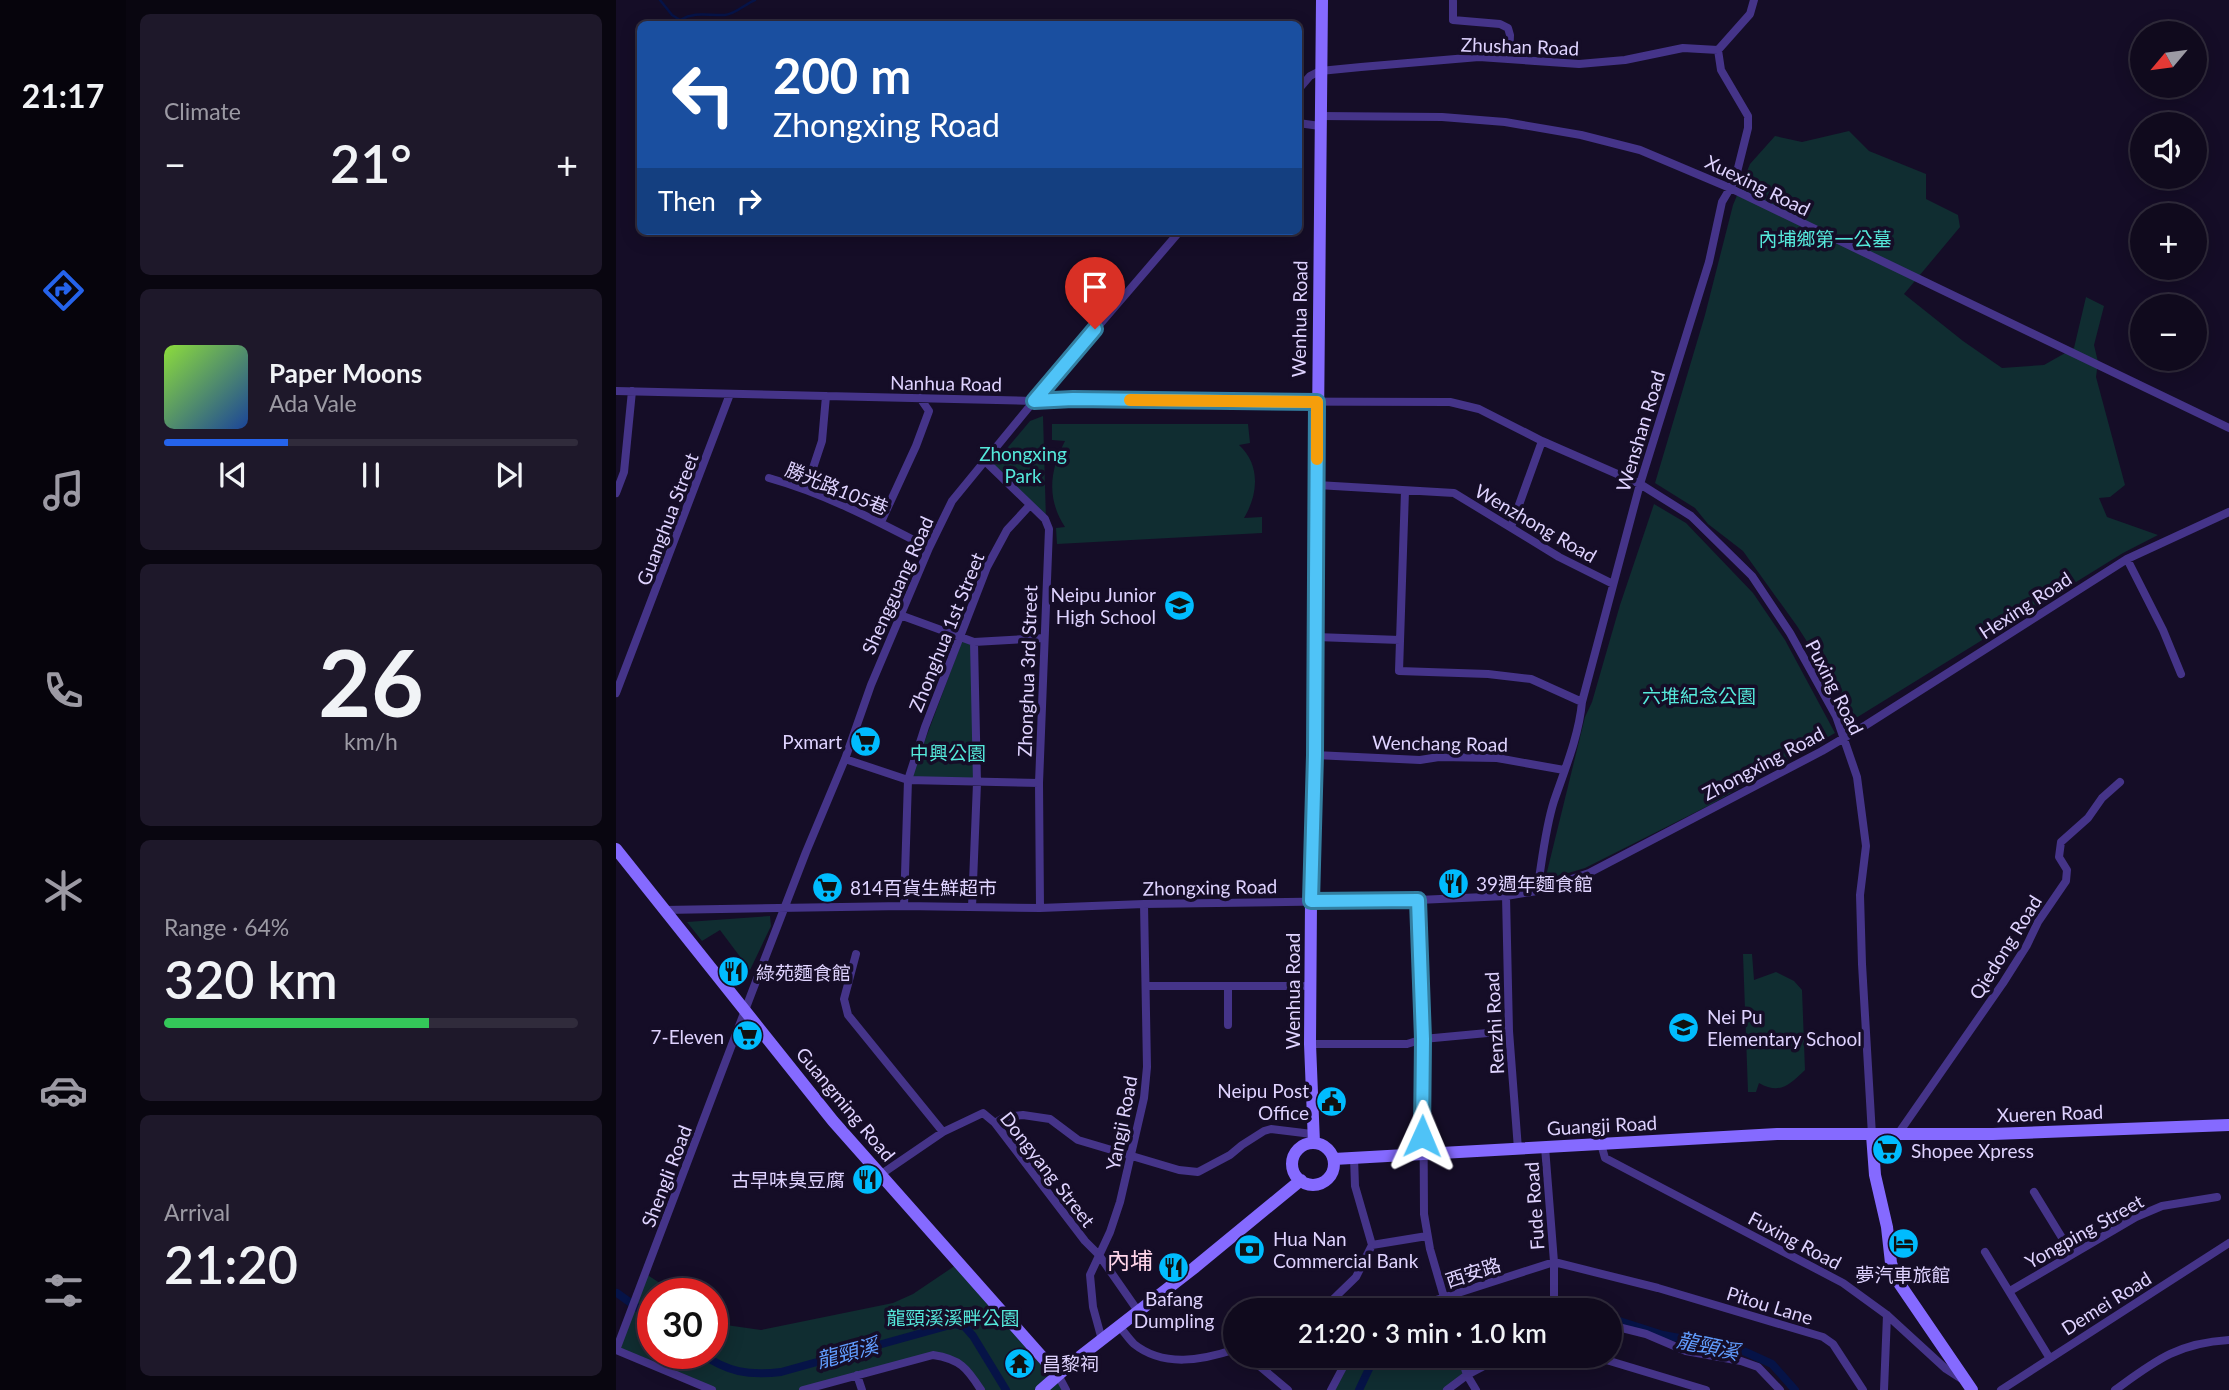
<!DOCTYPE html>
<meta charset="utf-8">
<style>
:root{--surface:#100a1d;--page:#1e182a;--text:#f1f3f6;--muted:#9c9aa4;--line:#302b3b;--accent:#2563eb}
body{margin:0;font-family:Lato,"Noto Sans TC",sans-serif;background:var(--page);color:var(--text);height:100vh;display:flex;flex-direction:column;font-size:26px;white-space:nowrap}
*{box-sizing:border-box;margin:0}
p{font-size:23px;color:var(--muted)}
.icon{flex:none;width:38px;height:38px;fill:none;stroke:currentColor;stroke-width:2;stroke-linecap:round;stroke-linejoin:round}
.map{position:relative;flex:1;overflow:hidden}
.panel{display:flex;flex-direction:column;gap:14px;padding:14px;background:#090610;width:490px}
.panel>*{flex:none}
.hud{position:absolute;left:21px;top:21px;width:665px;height:214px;border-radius:10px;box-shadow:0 4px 18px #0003,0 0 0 2px var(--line);background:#1a4fa0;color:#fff;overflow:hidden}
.needle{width:46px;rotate:241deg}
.tools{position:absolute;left:1514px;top:21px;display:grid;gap:14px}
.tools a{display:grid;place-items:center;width:77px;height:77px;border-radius:50%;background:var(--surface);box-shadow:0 4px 18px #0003,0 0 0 2px var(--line);font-size:35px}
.speed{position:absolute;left:21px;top:1278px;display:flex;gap:14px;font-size:35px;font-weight:700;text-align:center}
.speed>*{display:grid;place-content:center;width:91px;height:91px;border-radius:50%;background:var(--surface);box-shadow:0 4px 18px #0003,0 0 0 2px var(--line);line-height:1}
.speed .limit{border:10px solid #d22;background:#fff;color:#111}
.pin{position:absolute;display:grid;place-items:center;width:60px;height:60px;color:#fff;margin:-72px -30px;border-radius:50% 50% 50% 0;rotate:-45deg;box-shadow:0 0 7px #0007}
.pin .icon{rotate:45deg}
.me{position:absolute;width:77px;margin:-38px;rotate:1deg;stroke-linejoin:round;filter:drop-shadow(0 0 5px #0008)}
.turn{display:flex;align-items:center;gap:24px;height:147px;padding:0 21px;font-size:32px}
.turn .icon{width:91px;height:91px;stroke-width:2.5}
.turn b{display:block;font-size:49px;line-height:60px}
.then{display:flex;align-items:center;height:66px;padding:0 21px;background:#0003;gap:14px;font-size:26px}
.big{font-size:52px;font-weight:600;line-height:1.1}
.panel .card{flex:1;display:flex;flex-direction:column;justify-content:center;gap:10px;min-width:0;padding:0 24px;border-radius:10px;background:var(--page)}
.panel .dial{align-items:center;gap:0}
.dial b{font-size:91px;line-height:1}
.song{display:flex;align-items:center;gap:21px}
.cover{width:84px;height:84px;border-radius:10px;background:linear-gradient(135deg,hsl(90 70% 55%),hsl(220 70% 35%))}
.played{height:7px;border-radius:4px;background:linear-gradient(90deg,var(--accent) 30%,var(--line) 30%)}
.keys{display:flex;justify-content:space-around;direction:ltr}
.heat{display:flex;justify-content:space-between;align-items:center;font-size:38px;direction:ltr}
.charge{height:10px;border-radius:5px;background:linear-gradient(90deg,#34c759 64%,var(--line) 0)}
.trip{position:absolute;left:607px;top:1298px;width:399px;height:70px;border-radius:35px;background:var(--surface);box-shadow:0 4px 18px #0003,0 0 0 2px var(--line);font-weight:600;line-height:70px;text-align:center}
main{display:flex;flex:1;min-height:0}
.menu{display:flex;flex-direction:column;width:126px;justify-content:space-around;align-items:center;background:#06040c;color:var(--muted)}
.menu .icon{width:49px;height:49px}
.menu .current{color:var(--accent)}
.menu b{font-size:32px;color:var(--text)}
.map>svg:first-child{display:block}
</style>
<main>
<nav class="menu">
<b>21:17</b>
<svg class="icon current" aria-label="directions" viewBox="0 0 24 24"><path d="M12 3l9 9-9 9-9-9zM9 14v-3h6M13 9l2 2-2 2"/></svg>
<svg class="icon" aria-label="music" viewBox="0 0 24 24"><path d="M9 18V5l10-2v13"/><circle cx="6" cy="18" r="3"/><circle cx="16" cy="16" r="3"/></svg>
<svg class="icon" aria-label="phone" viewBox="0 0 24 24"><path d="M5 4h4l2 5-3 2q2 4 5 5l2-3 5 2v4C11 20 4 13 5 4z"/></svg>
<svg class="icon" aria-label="climate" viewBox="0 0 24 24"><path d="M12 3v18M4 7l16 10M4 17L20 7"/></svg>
<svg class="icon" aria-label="car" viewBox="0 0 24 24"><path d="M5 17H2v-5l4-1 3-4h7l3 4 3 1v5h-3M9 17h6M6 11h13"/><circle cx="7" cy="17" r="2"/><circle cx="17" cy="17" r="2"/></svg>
<svg class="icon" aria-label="filters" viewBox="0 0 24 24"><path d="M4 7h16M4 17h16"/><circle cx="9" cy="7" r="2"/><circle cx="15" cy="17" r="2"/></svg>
</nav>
<section class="panel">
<div class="card"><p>Climate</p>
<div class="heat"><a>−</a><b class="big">21°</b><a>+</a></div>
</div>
<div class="card">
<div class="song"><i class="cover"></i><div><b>Paper Moons</b><p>Ada Vale</p></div></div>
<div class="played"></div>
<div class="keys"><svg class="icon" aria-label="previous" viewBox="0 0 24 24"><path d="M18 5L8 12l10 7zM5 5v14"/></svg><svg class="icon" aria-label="pause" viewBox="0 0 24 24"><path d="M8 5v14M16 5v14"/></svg><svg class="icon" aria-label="next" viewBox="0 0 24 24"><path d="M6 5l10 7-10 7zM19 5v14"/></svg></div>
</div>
<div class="card dial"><b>26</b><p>km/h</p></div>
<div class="card"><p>Range · 64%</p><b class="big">320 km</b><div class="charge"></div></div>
<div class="card"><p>Arrival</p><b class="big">21:20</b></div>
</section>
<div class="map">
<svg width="1613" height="1390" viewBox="0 0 1613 1390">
<rect width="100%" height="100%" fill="#150d27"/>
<path fill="#102d31" d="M1233 131 1253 151 1310 174V199L1342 215 1344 227 1288 294 1347 341 1386 368 1428 365 1458 348 1470 297 1488 306 1478 345 1482 362 1480 377 1509 485 1494 497 1483 498 1491 517 1542 535 1507 553 1240 718 1181 626 1127 551 1092 524 1079 508 1039 483 1089 315 1117 205 1134 164 1159 136 1186 142Z
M427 416 430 520 377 465 414 421Z
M436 424H632L634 443 623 445C645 465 642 495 628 518L646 517V533L441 544 440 528 449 527C430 498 434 470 449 441L436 440Z
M1038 504 1070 523 1137 593 1169 640 1219 733 1094 805 969 868 929 880 969 717 976 702 1004 605Z
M346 641 355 644 358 779 295 778Z
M154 916 155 926 134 970 104 930 86 941 71 922Z
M1127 954H1136L1138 980 1160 972 1178 981 1186 990 1189 1070C1173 1085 1164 1095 1143 1083L1140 1092H1132Z
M343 1263 451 1390H365L346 1364 317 1355 187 1390H96L0 1350 30 1274 59 1293H37V1353H96V1317L110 1325 145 1330 277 1303 297 1294Z
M733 1356H845L851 1375 831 1390H715Z"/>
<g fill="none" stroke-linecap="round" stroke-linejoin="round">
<path stroke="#061347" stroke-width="2.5" d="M44 0 56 15 64 20C80 11 92 16 109 15 120 14 129 4 139 0
M0 1292 1 1293"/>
<path stroke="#061347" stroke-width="8" d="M1 1293 37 1319
M899 1311C924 1305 947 1301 971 1311
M994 1318 1047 1335 1123 1349 1156 1364 1179 1390
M84 1353C112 1372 132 1376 165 1372L338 1324 349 1327 357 1336 390 1390
M743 1390 759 1356"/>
<path stroke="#453489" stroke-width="8" d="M837 1V20L884 24 892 28 894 35 893 59
M682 90 694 76 704 71 745 67 863 57 963 64 1009 60 1067 48 1102 50
M704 116 826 117 889 122 965 135 1024 150 1114 188 1613 428
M682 123 704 126
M0 391 418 401 834 402 863 409 926 441 1024 484 1075 516 1136 576 1174 633 1220 716 1241 777 1250 846 1244 895 1246 964 1256 1135
M369 461 429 519 433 529 423 783 424 908
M153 478C210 494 261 521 313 548
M701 485 838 493 943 557 997 584
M190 489 206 441 210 396
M789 491 783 671 872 674 915 679 966 702
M0 493 8 472 16 391
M265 522 300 446 313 411 304 398
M895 527 926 441
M1511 559 1547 630 1565 674
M284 615 358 642 428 638
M700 637 784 640
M0 693 114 394
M699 755 804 760 823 757 881 758 948 770
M229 759 292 780 423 783
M921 891C926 862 929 829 938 801 949 769 963 735 966 702L1024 484 1093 262 1106 202 1119 180 1132 128V116L1105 70 1102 50 1134 14 1138 0
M890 896 893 1031 902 1149
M802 900 807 1039 808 1214 814 1249 832 1311
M288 906 292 780 309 727 371 567 391 530 414 505
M356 907 361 783 358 642
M48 910 288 906 424 908 528 904 802 900 890 896 921 891 973 873 1206 751 1250 725 1511 559 1613 512
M240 954 228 999 232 1015 327 1132
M530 986H695
M612 1025V986
M694 1044H791L807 1039 893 1031
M379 1123 389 1117 407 1115 434 1119 462 1140 563 1170 582 1172 614 1155 626 1145 648 1131 655 1129 696 1134
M1282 1134 1387 983 1411 945 1422 922 1450 881 1451 870 1443 857 1445 842 1472 818 1486 798 1504 782
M985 1144 989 1158 1227 1283 1271 1315 1330 1369 1344 1378
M929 1147 938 1262V1308
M264 1175 327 1132 367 1113 379 1123 469 1241 483 1255 522 1311
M1418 1192 1456 1254
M756 1245 811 1236
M1369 1252 1433 1357
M1394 1291 1520 1217 1546 1206 1601 1197
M705 1311 740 1277 756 1245 739 1186 738 1157
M786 1311 938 1262 1042 1288 1207 1337 1217 1344 1247 1390
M916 1311H919
M994 1325 1030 1334 1070 1351 1125 1361 1142 1367 1164 1390
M504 1327C508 1332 513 1339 518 1344 548 1368 587 1360 620 1349
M486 1340 477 1307 474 1275 494 1232 504 1202 528 1098 531 1067 528 904
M636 1356 641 1364 672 1390
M845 1356 851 1375 860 1390
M977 1356 1090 1390
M241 1375 246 1390
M442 1375 450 1390
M96 1390 0 1350 139 984 190 852 229 759 255 685 313 548 336 501 418 401 564 231
M187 1390 317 1355C344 1359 351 1368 365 1390
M715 1390 733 1356
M831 1390 851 1375 887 1356
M1268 1390 1271 1315
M1385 1390 1613 1243
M1499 1390C1539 1361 1561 1343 1613 1340"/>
<path stroke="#856aff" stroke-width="12" d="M0 849 217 1121 442 1375
M1256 1135 1259 1175 1271 1227 1275 1263 1281 1280 1356 1390
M698 1143 694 1044 695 901 700 637 706 0
M676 1164a21 21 0 1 1 42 0a21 21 0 1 1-42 0Z
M718 1159 1161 1134H1377L1613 1125
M425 1390 457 1362 578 1268 685 1180"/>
</g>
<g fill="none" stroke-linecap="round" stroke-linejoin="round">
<defs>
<path id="route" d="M479 329 418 401 457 399 701 402 699 755 695 901 802 900 807 1039 806 1136"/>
</defs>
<use href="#route" stroke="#337fa1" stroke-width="18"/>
<use href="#route" stroke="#4fc3f7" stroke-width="12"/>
<path stroke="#f59e0b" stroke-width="12" d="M514 400 701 402V459"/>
</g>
<defs>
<symbol id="school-disc" viewBox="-11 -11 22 22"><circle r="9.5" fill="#00bcfe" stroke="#150d27"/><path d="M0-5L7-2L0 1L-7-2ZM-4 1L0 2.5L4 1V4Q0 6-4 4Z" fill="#111"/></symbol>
<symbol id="supermarket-disc" viewBox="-11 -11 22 22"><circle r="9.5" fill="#00bcfe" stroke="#150d27"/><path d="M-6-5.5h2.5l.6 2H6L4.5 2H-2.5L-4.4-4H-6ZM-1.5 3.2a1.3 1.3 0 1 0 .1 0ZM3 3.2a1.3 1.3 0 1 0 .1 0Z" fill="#111"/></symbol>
<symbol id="restaurant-disc" viewBox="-11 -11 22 22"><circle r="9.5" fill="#00bcfe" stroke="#150d27"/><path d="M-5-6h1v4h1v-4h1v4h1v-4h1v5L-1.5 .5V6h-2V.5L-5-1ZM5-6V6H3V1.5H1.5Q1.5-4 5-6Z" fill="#111"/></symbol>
<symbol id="civic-disc" viewBox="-11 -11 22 22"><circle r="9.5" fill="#00bcfe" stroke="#150d27"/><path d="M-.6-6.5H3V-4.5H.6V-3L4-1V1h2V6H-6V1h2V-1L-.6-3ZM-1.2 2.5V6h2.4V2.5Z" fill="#111"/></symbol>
<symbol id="hotel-disc" viewBox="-11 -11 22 22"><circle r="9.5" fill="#00bcfe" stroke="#150d27"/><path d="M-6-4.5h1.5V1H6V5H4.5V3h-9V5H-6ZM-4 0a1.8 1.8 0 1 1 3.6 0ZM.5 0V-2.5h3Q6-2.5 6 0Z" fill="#111"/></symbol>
<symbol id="bank-disc" viewBox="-11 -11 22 22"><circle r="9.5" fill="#00bcfe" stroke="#150d27"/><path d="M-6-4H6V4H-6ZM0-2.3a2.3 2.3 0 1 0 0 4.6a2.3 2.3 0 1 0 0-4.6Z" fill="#111"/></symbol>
<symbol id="temple-disc" viewBox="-11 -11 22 22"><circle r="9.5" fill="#00bcfe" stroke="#150d27"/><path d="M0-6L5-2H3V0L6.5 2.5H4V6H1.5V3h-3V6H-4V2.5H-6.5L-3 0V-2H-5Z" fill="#111"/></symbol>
</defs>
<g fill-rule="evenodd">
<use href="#school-disc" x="546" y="588" width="35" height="35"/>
<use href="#supermarket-disc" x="232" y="724" width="35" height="35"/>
<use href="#restaurant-disc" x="820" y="866" width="35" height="35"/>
<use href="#supermarket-disc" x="194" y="870" width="35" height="35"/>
<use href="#restaurant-disc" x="100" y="954" width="35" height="35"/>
<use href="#school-disc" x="1050" y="1010" width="35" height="35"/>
<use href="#supermarket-disc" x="114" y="1018" width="35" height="35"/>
<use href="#civic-disc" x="698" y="1084" width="35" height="35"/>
<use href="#supermarket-disc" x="1254" y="1132" width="35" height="35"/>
<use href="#restaurant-disc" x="234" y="1162" width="35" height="35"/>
<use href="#hotel-disc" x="1270" y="1226" width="35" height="35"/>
<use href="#bank-disc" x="616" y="1232" width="35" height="35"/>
<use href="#restaurant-disc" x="540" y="1250" width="35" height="35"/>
<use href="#temple-disc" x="386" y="1346" width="35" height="35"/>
</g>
<g text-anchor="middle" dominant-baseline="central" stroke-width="7" stroke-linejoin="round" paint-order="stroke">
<g font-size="19" fill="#dfd3ff" stroke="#150d27">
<text transform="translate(904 46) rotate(2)">Zhushan Road</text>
<text transform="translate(1142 185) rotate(26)">Xuexing Road</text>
<text transform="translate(683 319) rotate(-89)">Wenhua Road</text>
<text transform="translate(330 383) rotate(1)">Nanhua Road</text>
<text transform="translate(1024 431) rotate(-73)">Wenshan Road</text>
<text transform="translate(221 488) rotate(22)">勝光路105巷</text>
<text transform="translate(51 519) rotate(-69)">Guanghua Street</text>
<text transform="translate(920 523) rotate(30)">Wenzhong Road</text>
<text transform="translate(281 585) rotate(-66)">Shengguang Road</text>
<text transform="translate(1409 605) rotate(-33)">Hexing Road</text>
<text transform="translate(330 632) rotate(-68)">Zhonghua 1st Street</text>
<text transform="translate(411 671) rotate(-88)">Zhonghua 3rd Street</text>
<text transform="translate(1219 687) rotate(63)">Puxing Road</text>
<text transform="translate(824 743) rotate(1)">Wenchang Road</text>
<text transform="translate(1147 763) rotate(-28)">Zhongxing Road</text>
<text transform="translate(594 887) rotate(-1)">Zhongxing Road</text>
<text transform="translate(1389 947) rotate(-58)">Qiedong Road</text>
<text transform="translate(676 991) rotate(-90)">Wenhua Road</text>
<text transform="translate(878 1023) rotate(-93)">Renzhi Road</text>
<text transform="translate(230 1104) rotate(50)">Guangming Road</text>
<text transform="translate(1434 1113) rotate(-2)">Xueren Road</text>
<text transform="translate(505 1123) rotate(-79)">Yangji Road</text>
<text transform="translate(986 1125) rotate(-3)">Guangji Road</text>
<text transform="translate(432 1169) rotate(52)">Dongyang Street</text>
<text transform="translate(50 1176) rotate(-69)">Shengli Road</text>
<text transform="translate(918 1206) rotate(-94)">Fude Road</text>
<text transform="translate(1468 1231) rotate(-29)">Yongping Street</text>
<text transform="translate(1179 1240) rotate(28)">Fuxing Road</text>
<text transform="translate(857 1272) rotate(-18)">西安路</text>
<text transform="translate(1490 1303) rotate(-32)">Demei Road</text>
<text transform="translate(1154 1305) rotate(17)">Pitou Lane</text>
</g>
<g font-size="19" fill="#55e9db" stroke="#150d27">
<text x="1209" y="238">內埔鄉第一公墓</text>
<text x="407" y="453">Zhongxing<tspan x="407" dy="22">Park</tspan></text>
<text x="1083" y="695">六堆紀念公園</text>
<text x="332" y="752">中興公園</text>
<text x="337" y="1317">龍頸溪溪畔公園</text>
</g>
<g font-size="19" fill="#dfd3ff" stroke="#150d27" text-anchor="start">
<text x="540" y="594" text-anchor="end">Neipu Junior<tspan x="540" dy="22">High School</tspan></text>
<text x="226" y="741" text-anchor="end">Pxmart</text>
<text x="860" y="883">39週年麵食館</text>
<text x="234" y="887">814百貨生鮮超市</text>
<text x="140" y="972">綠苑麵食館</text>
<text x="1091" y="1016">Nei Pu<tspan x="1091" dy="22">Elementary School</tspan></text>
<text x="108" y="1036" text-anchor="end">7-Eleven</text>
<text x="693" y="1090" text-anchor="end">Neipu Post<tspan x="693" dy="22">Office</tspan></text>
<text x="1295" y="1150">Shopee Xpress</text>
<text x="229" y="1179" text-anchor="end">古早味臭豆腐</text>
<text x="657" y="1238">Hua Nan<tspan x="657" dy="22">Commercial Bank</tspan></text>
<text x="1287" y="1274" text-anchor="middle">夢汽車旅館</text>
<text x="558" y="1298" text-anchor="middle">Bafang<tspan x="558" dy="22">Dumpling</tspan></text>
<text x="426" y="1363">昌黎祠</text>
</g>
<g font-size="21" font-style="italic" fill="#619dff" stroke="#150d27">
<text transform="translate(1092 1345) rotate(12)">龍頸溪</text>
<text transform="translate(231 1352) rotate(-15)">龍頸溪</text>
</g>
<g font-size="23" fill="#ffd5e9" stroke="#150d27">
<text x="514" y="1260">內埔</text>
</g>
</g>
</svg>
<div class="tools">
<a><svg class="needle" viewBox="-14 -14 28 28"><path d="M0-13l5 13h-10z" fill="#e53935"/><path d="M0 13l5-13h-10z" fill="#9c9aa4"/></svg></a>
<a><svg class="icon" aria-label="sound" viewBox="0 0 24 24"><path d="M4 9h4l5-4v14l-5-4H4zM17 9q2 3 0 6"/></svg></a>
<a>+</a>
<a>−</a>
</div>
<div class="speed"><div class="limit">30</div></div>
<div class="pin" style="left:479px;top:329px;background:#d93025"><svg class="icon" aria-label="arrive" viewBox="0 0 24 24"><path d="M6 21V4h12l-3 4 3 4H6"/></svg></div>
<svg class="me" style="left:806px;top:1136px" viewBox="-20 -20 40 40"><path d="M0-17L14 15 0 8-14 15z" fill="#4fc3f7" stroke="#fff" stroke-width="4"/></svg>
<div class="trip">21:20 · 3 min · 1.0 km</div>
<div class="hud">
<div class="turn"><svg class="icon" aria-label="left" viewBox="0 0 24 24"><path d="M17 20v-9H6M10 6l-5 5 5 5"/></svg><div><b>200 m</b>Zhongxing Road</div></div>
<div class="then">Then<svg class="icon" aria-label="right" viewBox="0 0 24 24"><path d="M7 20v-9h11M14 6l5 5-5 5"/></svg></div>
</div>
</div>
</main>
